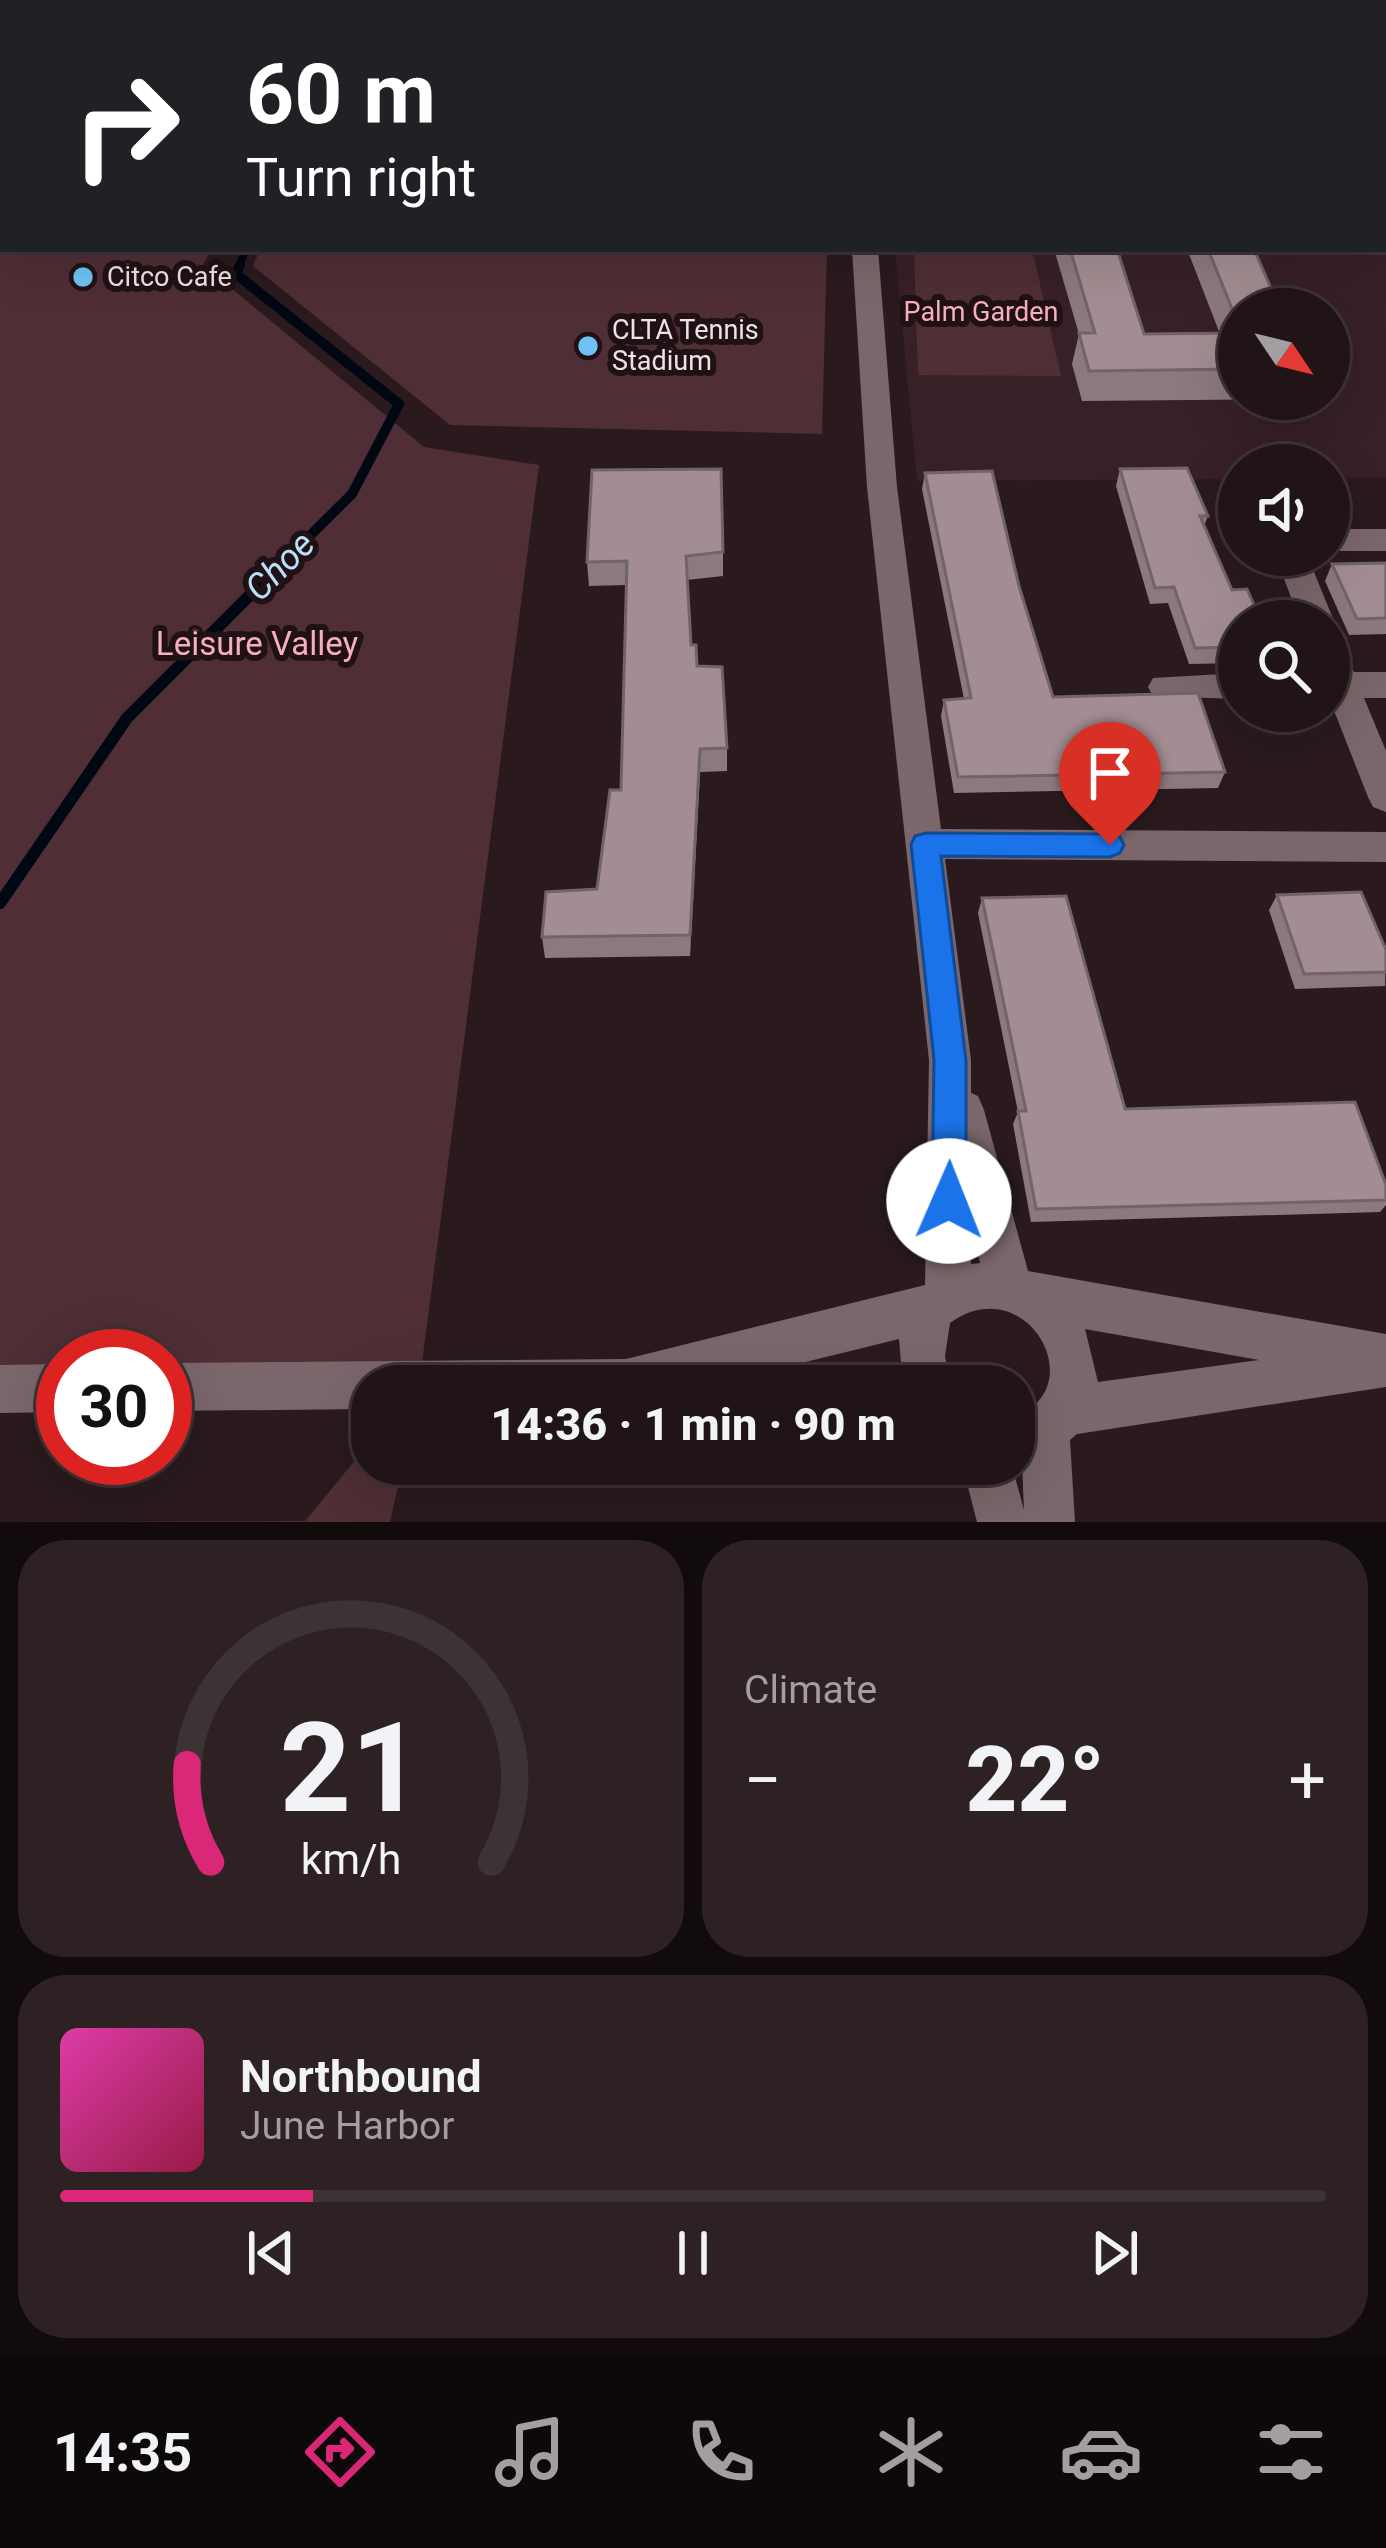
<!DOCTYPE html>
<meta charset="utf-8">
<style>
:root{--surface:#201416;--page:#2d2123;--text:#f1f3f6;--muted:#a29ea1;--line:#3d3335;--accent:#db2777}
body{margin:0;font-family:Roboto,sans-serif;background:var(--page);color:var(--text);height:100vh;display:flex;flex-direction:column;font-size:45px;white-space:nowrap}
*{box-sizing:border-box;margin:0}
p{font-size:39px;color:var(--muted)}
.icon{flex:none;width:66px;height:66px;fill:none;stroke:currentColor;stroke-width:2;stroke-linecap:round;stroke-linejoin:round}
.map{position:relative;height:1522px;overflow:hidden}
.sheet{display:flex;flex-direction:column;gap:18px;padding:18px;background:#120b0c;flex:1}
.sheet>*{flex:none}
.guide{position:absolute;left:0px;top:0px;width:1386px;height:252px;box-shadow:0 12px 48px #0002,0 0 0 3px var(--line);background:#202124;color:#fff;overflow:hidden}
.needle{width:78px;rotate:125deg}
.fabs{position:absolute;left:1218px;top:288px;display:grid;gap:24px}
.fabs a{display:grid;place-items:center;width:132px;height:132px;border-radius:50%;background:var(--surface);box-shadow:0 12px 48px #0002,0 0 0 3px var(--line);font-size:60px}
.speed{position:absolute;left:36px;top:1329px;display:flex;gap:24px;font-size:60px;font-weight:700;text-align:center}
.speed>*{display:grid;place-content:center;width:156px;height:156px;border-radius:50%;background:var(--surface);box-shadow:0 12px 48px #0002,0 0 0 3px var(--line);line-height:1}
.speed .limit{border:18px solid #d22;background:#fff;color:#111}
.pin{position:absolute;display:grid;place-items:center;width:102px;height:102px;color:#fff;margin:-123px -51px;border-radius:50% 50% 50% 0;rotate:-45deg;box-shadow:0 0 12px #0007}
.pin .icon{rotate:45deg}
.me{position:absolute;width:132px;margin:-66px;rotate:1deg;stroke-linejoin:round;filter:drop-shadow(0 0 9px #0008)}
.turn{display:flex;align-items:center;gap:42px;height:252px;padding:0 48px;font-size:54px}
.turn .icon{width:156px;height:156px;stroke-width:2.5}
.turn b{display:block;font-size:84px;line-height:102px}
.big{font-size:90px;font-weight:800;line-height:1.1}
.sheet .widget{flex:1;display:flex;flex-direction:column;justify-content:center;gap:18px;min-width:0;padding:0 42px;border-radius:48px;background:var(--page)}
.sheet .dial{align-items:center;gap:0}
.dial svg{height:312px;overflow:visible;fill:none;stroke:var(--line);stroke-width:7;stroke-linecap:round;text-anchor:middle}
.dial text{fill:var(--text);stroke:none}
.song{display:flex;align-items:center;gap:36px}
.cover{width:144px;height:144px;border-radius:18px;background:linear-gradient(135deg,hsl(320 70% 55%),hsl(340 70% 35%))}
.played{height:12px;border-radius:6px;background:linear-gradient(90deg,var(--accent) 20%,var(--line) 20%)}
.keys{display:flex;justify-content:space-around;direction:ltr}
.heat{display:flex;justify-content:space-between;align-items:center;font-size:66px;direction:ltr}
.sheet .tiles{flex:1;display:grid;gap:18px;grid-template-columns:1fr 1fr}
.widget:last-child{grid-column:span 2}
.trip{position:absolute;left:351px;top:1365px;width:684px;height:120px;border-radius:48px;background:var(--surface);box-shadow:0 12px 48px #0002,0 0 0 3px var(--line);font-weight:800;line-height:120px;text-align:center}
.dock{display:flex;height:192px;justify-content:space-around;align-items:center;background:#0d0809;color:var(--muted)}
.dock .icon{width:84px;height:84px}
.dock .active{color:var(--accent)}
.dock b{font-size:54px;color:var(--text)}
.map>svg:first-child{display:block}
</style>
<div class="map">
<svg width="1386" height="1522" viewBox="0 0 1386 1522">
<rect width="100%" height="100%" fill="#2a1a1e"/>
<path fill="#372026" fill-rule="evenodd" d="M922 0H1386V477L1329 478V465H1239V479L917 481 895 249H1383V3ZM1239 309H1329V399H1239Z"/>
<path fill="#4f2e36" d="M0 187 3 249H211L203 265 424 447 539 465 419 1386 165 1375V1356H63V1372L0 1370Z
M260 249H827L822 434 450 425 253 266Z
M914 249H1032L1061 376 918 375Z
M372 1440V1464H403L390 1522H0L305 1521Z"/>
<g fill="none" stroke-linecap="round" stroke-linejoin="round">
<path stroke="#000813" stroke-width="8" d="M379 3 383 0
M238 268 246 249"/>
<path stroke="#000813" stroke-width="10" d="M240 265 236 274 399 404 352 494 246 599"/>
<path stroke="#000813" stroke-width="12" d="M0 903 127 718 249 596"/>
<path fill="#7b676b" fill-rule="evenodd" d="M30 0H52L28 3Z
M887 0H909L910 3H888Z
M3 60V78L0 79V61Z
M852 249H878L897 487 941 829 1386 832V862L945 859 971 1060V1093L978 1096 984 1110 1028 1271 1386 1334V1387L1077 1434 1070 1440 1075 1522H977L962 1464H1014V1417C1094 1388 1026 1268 950 1323L945 1356 951 1386H903L899 1339 708 1386H372V1409L165 1411V1363L626 1359 925 1285 929 1060 867 487ZM971 1226 980 1263 971 1264ZM1085 1329 1259 1360 1098 1382ZM1022 1464 1024 1510 1012 1466Z
M1329 529H1386V551H1329Z
M1275 555H1307L1334 621 1329 629V621H1300Z
M1329 640 1341 643 1354 672H1386V698H1364L1386 751V812L1373 807 1368 797 1329 698Z
M1239 673V699L1153 696 1148 687 1153 678Z
M63 1364V1412L0 1413V1365Z"/>
</g>
<path fill="#8c797e" d="M686 0H814V3H691Z
M1054 249H1117L1144 334H1220L1187 249H1254L1239 309V399H1295L1082 401 1072 364 1079 334Z
M1120 469 1208 516 1204 526 1239 621V663L1189 664 1168 603 1150 604 1116 486Z
M925 473 1019 586 1053 697 1225 772 1218 788 954 793 941 716 944 700 964 699 922 489Z
M723 552V576L687 580 691 645 727 748V771L700 772 690 956 545 958 542 937 597 889 621 790 626 585 589 586 587 562Z
M1386 563V634L1349 635 1325 581 1332 564Z
M1277 895 1386 950 1385 986 1295 989 1269 910Z
M982 898 1125 1109 1386 1185V1205L1380 1212 1031 1222 1013 1124 1018 1112 978 913Z"/>
<path fill="#726366" d="M546 0H591L586 3H543Z
M700 749V772L690 956V935Z"/>
<path fill="#a38d92" stroke="#726366" stroke-width="3" d="M481 0H546L543 3H482Z
M740 0H804L803 3H746Z
M1070 249H1117L1144 334 1239 333V369L1089 371 1079 333H1095Z
M1208 249H1254L1280 309H1239V326Z
M1187 468 1208 516H1200L1232 590 1247 589 1261 621H1239V647L1195 648 1174 587 1155 588 1120 469Z
M721 469 723 552 686 556 691 645H696L697 666 722 667 727 748 700 749 690 935 542 937 546 892 597 889 610 790H621L627 561 587 562 592 470Z
M992 471 1019 586 1053 697 1198 693 1225 772 958 777 944 700 971 698 925 473Z
M1386 563V618L1357 619 1332 564Z
M1361 892 1386 950V972L1304 974 1277 895Z
M1066 896 1125 1109 1355 1102 1386 1185V1200L1036 1209 1018 1111H1026L982 898Z"/>
<path fill="#1a73e8" stroke="#114b97" stroke-width="3" d="M926 833 1110 834 1120 837 1124 845 1120 853 1110 857 941 856 966 1060V1201L961 1212 949 1217 937 1212 932 1201 934 1060 911 844 915 836Z"/>
<g fill="#6ec2f3" stroke="#201115" stroke-width="4.5">
<circle cx="83" cy="277" r="12"/>
<circle cx="588" cy="346" r="12"/>
</g>
<g text-anchor="middle" dominant-baseline="central" stroke-width="12" stroke-linejoin="round" paint-order="stroke">
<g font-size="27" fill="#eee2e4" stroke="#201115" text-anchor="start">
<text x="107" y="277">Citco Cafe</text>
<text x="612" y="330">CLTA Tennis<tspan x="612" dy="31">Stadium</tspan></text>
</g>
<g font-size="27" fill="#f8aec1" stroke="#201115">
<text x="981" y="312">Palm Garden</text>
</g>
<g font-size="33" fill="#f8aec1" stroke="#201115">
<text x="257" y="643">Leisure Valley</text>
</g>
<g font-size="36" font-style="italic" fill="#b8e0f9" stroke="#201115">
<text transform="translate(280 566) rotate(-45)">Choe</text>
</g>
</g>
</svg>
<div class="fabs">
<a><svg class="needle" viewBox="-14 -14 28 28"><path d="M0-13l5 13h-10z" fill="#e53935"/><path d="M0 13l5-13h-10z" fill="#a29ea1"/></svg></a>
<a><svg class="icon" aria-label="sound" viewBox="0 0 24 24"><path d="M4 9h4l5-4v14l-5-4H4zM17 9q2 3 0 6"/></svg></a>
<a><svg class="icon" aria-label="search" viewBox="0 0 24 24"><circle cx="10" cy="10" r="6"/><path d="M15 15l6 6"/></svg></a>
</div>
<div class="speed"><div class="limit">30</div></div>
<div class="pin" style="left:1110px;top:845px;background:#d93025"><svg class="icon" aria-label="arrive" viewBox="0 0 24 24"><path d="M6 21V4h12l-3 4 3 4H6"/></svg></div>
<svg class="me" style="left:949px;top:1201px" viewBox="-20 -20 40 40"><circle r="19" fill="#fff"/><path d="M0-13L10 11 0 6-10 11z" fill="#1a73e8"/></svg>
<div class="trip">14:36 · 1 min · 90 m</div>
<div class="guide">
<div class="turn"><svg class="icon" aria-label="right" viewBox="0 0 24 24"><path d="M7 20v-9h11M14 6l5 5-5 5"/></svg><div><b>60 m</b>Turn right</div></div>
</div>
</div>
<section class="sheet">
<div class="tiles">
<div class="widget dial"><svg viewBox="0 0 100 80">
<path d="M14 69A42 42 0 1 1 86 69"/>
<path d="M14 69A42 42 0 0 1 8 44" stroke="#db2777"/>
<text x="50" y="56" font-size="32" font-weight="700">21</text>
<text x="50" y="72" font-size="11">km/h</text>
</svg></div>
<div class="widget"><p>Climate</p>
<div class="heat"><a>−</a><b class="big">22°</b><a>+</a></div>
</div>
<div class="widget">
<div class="song"><i class="cover"></i><div><b>Northbound</b><p>June Harbor</p></div></div>
<div class="played"></div>
<div class="keys"><svg class="icon" aria-label="previous" viewBox="0 0 24 24"><path d="M18 5L8 12l10 7zM5 5v14"/></svg><svg class="icon" aria-label="pause" viewBox="0 0 24 24"><path d="M8 5v14M16 5v14"/></svg><svg class="icon" aria-label="next" viewBox="0 0 24 24"><path d="M6 5l10 7-10 7zM19 5v14"/></svg></div>
</div>
</div>
</section>
<nav class="dock">
<b>14:35</b>
<svg class="icon active" aria-label="directions" viewBox="0 0 24 24"><path d="M12 3l9 9-9 9-9-9zM9 14v-3h6M13 9l2 2-2 2"/></svg>
<svg class="icon" aria-label="music" viewBox="0 0 24 24"><path d="M9 18V5l10-2v13"/><circle cx="6" cy="18" r="3"/><circle cx="16" cy="16" r="3"/></svg>
<svg class="icon" aria-label="phone" viewBox="0 0 24 24"><path d="M5 4h4l2 5-3 2q2 4 5 5l2-3 5 2v4C11 20 4 13 5 4z"/></svg>
<svg class="icon" aria-label="climate" viewBox="0 0 24 24"><path d="M12 3v18M4 7l16 10M4 17L20 7"/></svg>
<svg class="icon" aria-label="car" viewBox="0 0 24 24"><path d="M5 17H2v-5l4-1 3-4h7l3 4 3 1v5h-3M9 17h6M6 11h13"/><circle cx="7" cy="17" r="2"/><circle cx="17" cy="17" r="2"/></svg>
<svg class="icon" aria-label="filters" viewBox="0 0 24 24"><path d="M4 7h16M4 17h16"/><circle cx="9" cy="7" r="2"/><circle cx="15" cy="17" r="2"/></svg>
</nav>
